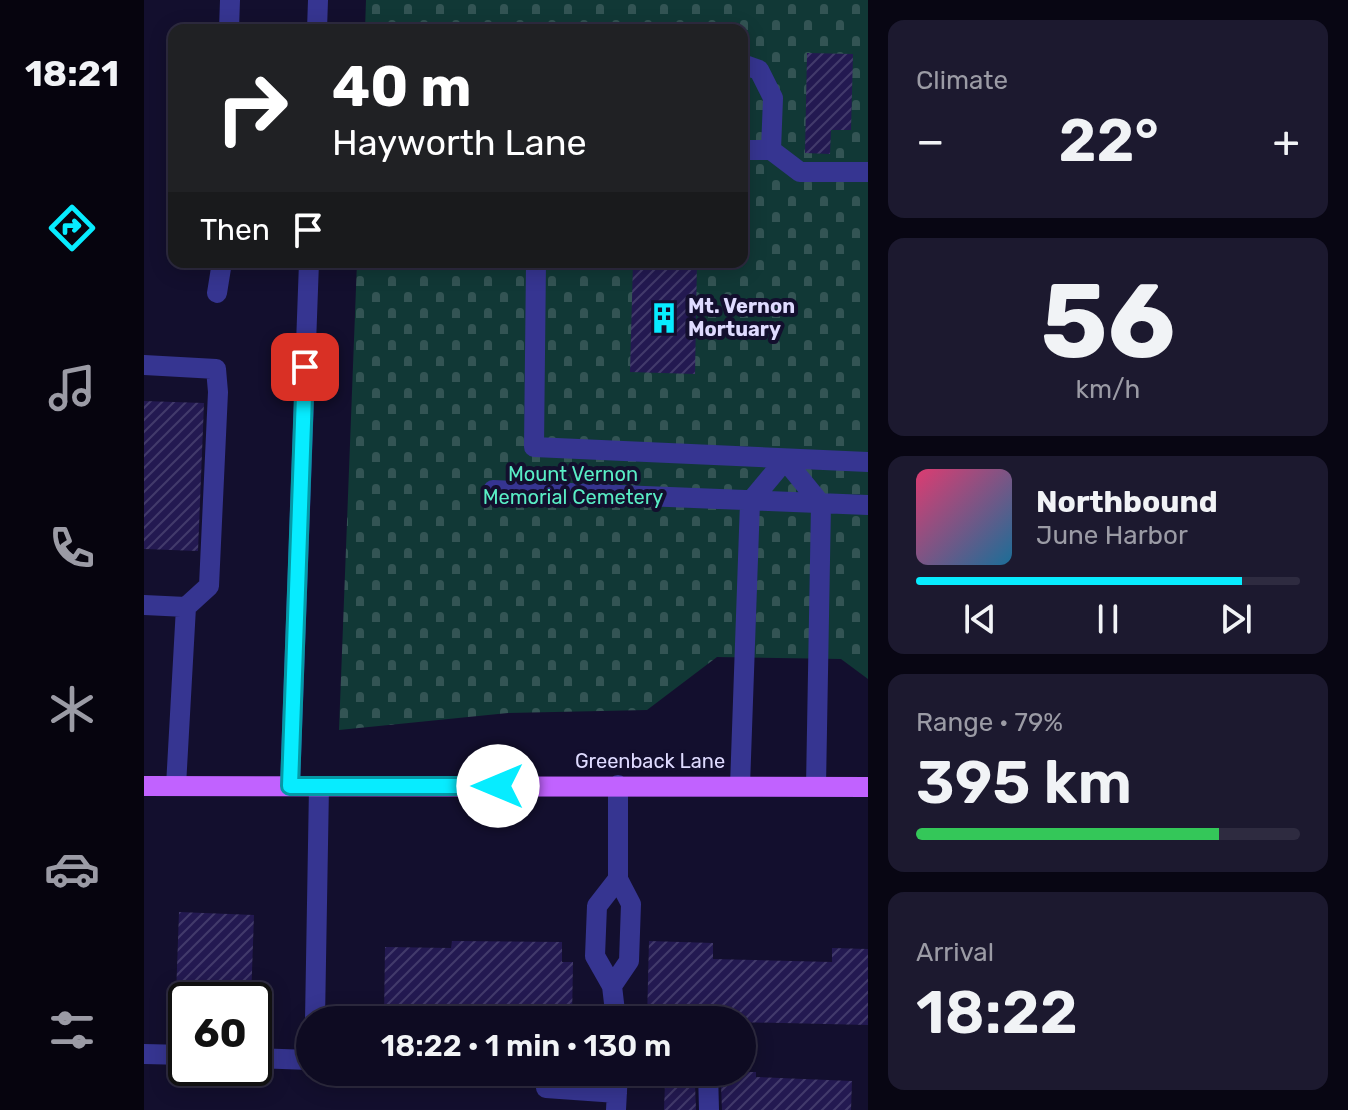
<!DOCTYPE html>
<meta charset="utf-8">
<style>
:root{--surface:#0e0b22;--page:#1c192f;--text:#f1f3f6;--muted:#9b9ba5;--line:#2e2b40;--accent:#07ecff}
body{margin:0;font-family:Rubik,sans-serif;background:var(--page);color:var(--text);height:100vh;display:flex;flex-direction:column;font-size:30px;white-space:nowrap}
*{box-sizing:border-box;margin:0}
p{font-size:26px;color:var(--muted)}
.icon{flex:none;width:44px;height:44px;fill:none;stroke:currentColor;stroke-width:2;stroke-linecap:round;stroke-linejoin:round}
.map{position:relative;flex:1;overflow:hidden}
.sheet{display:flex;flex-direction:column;gap:20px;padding:20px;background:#080613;width:480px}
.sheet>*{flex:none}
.guide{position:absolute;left:24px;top:24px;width:580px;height:244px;border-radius:16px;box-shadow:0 4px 20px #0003,0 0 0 2px var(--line);background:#202124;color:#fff;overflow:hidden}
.speed{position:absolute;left:24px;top:982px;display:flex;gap:16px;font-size:40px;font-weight:700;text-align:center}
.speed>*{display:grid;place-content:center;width:104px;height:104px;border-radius:50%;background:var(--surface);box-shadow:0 4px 20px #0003,0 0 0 2px var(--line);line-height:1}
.speed .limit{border:4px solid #111;border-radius:12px;background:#fff;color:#111}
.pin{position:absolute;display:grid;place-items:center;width:68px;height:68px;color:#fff;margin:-34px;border-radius:16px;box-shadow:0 4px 12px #0006}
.me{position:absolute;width:88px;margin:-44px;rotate:270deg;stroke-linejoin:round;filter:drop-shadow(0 0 6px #0008)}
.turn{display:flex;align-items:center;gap:28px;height:168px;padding:0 32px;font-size:36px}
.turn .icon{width:104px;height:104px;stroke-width:2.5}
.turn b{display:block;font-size:56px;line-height:68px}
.then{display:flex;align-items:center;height:76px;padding:0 32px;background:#0003;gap:16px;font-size:30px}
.big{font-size:60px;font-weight:600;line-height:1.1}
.sheet .tile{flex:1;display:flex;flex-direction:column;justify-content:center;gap:12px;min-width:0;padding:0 28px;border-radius:16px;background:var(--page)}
.sheet .dial{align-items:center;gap:0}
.dial b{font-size:104px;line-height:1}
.song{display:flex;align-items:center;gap:24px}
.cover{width:96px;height:96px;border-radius:12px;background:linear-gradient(135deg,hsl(340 70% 55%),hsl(200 70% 35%))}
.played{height:8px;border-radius:4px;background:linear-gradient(90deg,var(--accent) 85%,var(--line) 85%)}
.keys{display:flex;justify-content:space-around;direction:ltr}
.heat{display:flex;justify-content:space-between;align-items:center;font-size:44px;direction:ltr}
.charge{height:12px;border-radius:6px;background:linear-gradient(90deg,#34c759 79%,var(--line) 0)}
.trip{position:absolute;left:152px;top:1006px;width:460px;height:80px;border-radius:40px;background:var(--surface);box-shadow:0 4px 20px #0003,0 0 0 2px var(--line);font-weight:600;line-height:80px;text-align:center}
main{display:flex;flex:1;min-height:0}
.tab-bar{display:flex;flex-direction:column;width:144px;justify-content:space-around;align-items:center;background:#06040e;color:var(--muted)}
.tab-bar .icon{width:56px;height:56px}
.tab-bar .selected{color:var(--accent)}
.tab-bar b{font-size:36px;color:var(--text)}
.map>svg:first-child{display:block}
</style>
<main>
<nav class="tab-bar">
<b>18:21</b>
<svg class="icon selected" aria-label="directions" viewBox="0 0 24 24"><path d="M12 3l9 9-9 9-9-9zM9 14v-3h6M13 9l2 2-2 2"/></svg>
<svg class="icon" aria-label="music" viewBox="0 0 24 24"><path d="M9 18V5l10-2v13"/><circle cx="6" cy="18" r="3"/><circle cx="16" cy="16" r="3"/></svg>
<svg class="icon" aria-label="phone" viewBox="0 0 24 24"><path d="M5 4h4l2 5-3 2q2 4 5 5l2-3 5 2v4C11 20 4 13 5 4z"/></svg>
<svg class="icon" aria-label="climate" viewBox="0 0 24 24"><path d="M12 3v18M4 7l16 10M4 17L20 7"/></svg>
<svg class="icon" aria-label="car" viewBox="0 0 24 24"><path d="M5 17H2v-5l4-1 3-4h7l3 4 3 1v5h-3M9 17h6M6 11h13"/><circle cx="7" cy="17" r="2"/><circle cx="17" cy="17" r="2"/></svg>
<svg class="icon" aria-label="filters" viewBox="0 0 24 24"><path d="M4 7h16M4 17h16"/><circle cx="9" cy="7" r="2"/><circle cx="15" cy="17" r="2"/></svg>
</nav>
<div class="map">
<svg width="724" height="1110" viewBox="0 0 724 1110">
<defs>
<pattern id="cemetery-stones" width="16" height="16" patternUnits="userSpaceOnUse" patternTransform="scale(2)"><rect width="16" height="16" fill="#113836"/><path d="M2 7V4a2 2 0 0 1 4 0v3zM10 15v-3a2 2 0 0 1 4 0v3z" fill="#335454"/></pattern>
<pattern id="building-hatch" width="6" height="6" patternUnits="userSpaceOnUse" patternTransform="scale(2)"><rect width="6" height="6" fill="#231951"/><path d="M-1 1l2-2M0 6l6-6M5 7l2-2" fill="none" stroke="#423a6b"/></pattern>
</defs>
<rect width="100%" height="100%" fill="#130f2e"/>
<path fill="url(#cemetery-stones)" d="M222 0H724V679L697 659 573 657 503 710 364 713 195 730 213 262H598V30H221Z"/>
<path fill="url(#building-hatch)" d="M663 53 709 54 707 130H687L686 154 661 153Z
M489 262H553L551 374 486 372Z
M0 401 60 403 54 551 0 549Z
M35 912 110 915 107 1000H56L32 996Z
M308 941 418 942V962H429L428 1020H389V1013L303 1012V1020H240L241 947 307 948Z
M505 941 569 943V959L688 962V948L724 949V1025L503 1020Z
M588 1072H612V1077L708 1081 707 1110H578L577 1085H588Z
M521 1083 551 1084 552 1110H520Z"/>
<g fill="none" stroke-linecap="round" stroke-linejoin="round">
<path stroke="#363591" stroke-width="20" d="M85 30 86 0
M173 30 174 0
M598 64 615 70 629 98 627 150H598
M627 150 656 172H724
M392 262 390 447 724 462
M73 293 78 262
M0 365 72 369 74 392 65 586 42 607
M349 490 724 505
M0 605 42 607 32 786
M146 786 165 262
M596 786 606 502 641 460 677 504 672 786
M468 986 485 961 487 904 474 879V785
M171 1020 175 786
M472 1020 468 986 451 956 453 906 474 879
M0 1054 42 1055
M110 1058 166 1060
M564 1072 565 1110
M402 1088 473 1093
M472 1110 474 1072"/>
<path stroke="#c162ff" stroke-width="20" d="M0 786 724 787"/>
</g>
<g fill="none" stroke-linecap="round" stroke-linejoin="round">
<defs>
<path id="route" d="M161 367 146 786H354"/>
</defs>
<use href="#route" stroke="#0599a6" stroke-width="20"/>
<use href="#route" stroke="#07ecff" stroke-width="14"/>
</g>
<defs>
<symbol id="building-bare" viewBox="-9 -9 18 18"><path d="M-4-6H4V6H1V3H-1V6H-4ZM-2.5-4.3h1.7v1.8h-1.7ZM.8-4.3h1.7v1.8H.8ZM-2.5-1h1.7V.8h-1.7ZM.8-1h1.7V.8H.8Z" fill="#07ecff" stroke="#130f2e" stroke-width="2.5" paint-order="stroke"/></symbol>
</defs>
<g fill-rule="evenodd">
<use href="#building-bare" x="498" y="296" width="44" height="44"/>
</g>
<g text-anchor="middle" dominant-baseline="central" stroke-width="8" stroke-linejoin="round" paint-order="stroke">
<g font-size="20" font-weight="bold" fill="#dfdbff" stroke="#130f2e" text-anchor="start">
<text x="544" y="306">Mt. Vernon<tspan x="544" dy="23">Mortuary</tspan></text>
</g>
<g font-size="20" fill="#59edc5" stroke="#130f2e">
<text x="429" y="474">Mount Vernon<tspan x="429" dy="23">Memorial Cemetery</tspan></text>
</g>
<g font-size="20" fill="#dfdbff" stroke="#130f2e">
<text x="506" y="761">Greenback Lane</text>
</g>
</g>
</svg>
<div class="speed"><div class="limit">60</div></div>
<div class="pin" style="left:161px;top:367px;background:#d93025"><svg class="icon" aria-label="arrive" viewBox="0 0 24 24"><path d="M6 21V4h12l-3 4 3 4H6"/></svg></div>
<svg class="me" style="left:354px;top:786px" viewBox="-20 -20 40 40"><circle r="19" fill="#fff"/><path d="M0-13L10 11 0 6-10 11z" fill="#07ecff"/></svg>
<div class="trip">18:22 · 1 min · 130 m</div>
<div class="guide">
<div class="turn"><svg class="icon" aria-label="right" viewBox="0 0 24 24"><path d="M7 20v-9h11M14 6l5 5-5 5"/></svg><div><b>40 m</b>Hayworth Lane</div></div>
<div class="then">Then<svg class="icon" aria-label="arrive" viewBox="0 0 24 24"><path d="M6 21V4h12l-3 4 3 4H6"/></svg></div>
</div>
</div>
<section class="sheet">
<div class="tile"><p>Climate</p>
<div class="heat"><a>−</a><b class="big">22°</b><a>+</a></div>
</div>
<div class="tile dial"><b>56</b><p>km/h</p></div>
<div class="tile">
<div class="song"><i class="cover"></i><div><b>Northbound</b><p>June Harbor</p></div></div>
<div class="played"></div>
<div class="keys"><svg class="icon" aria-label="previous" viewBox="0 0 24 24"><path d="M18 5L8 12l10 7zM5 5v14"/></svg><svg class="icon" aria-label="pause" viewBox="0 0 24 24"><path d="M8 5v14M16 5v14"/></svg><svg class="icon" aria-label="next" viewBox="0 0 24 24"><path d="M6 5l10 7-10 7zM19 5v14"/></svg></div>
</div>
<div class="tile"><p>Range · 79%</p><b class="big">395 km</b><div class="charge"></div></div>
<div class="tile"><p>Arrival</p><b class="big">18:22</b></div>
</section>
</main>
